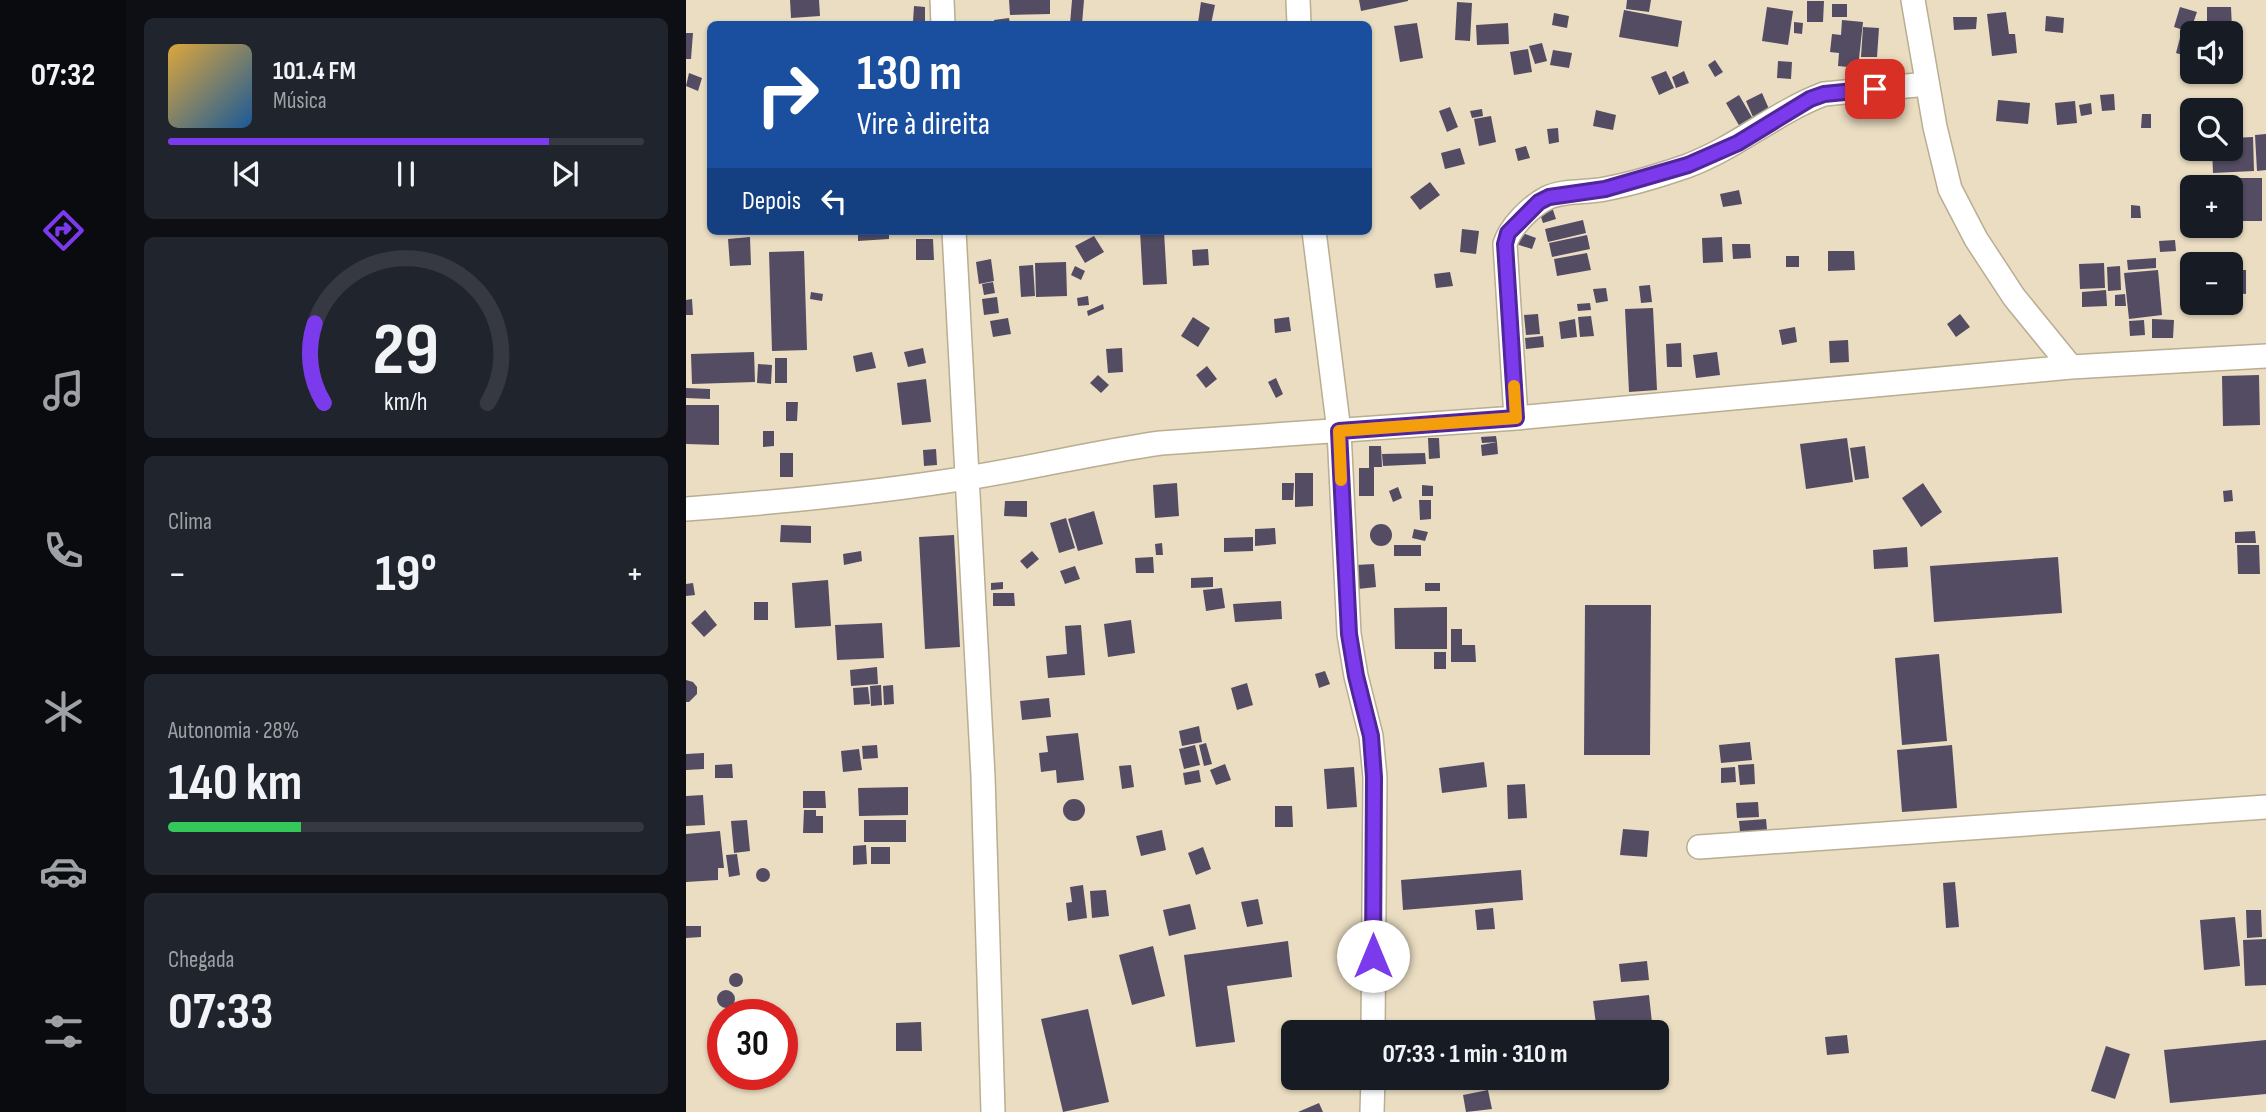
<!DOCTYPE html>
<html lang="pt">
<meta charset="utf-8">
<style>
:root{--surface:#171b24;--page:#20242c;--text:#f1f3f6;--muted:#9ea1a6;--line:#363941;--accent:#7c3aed}
body{margin:0;font-family:"Sofia Sans Condensed",sans-serif;background:var(--page);color:var(--text);height:100vh;display:flex;flex-direction:column;font-size:26px;white-space:nowrap}
*{box-sizing:border-box;margin:0}
p{font-size:23px;color:var(--muted)}
.icon{flex:none;width:38px;height:38px;fill:none;stroke:currentColor;stroke-width:2;stroke-linecap:round;stroke-linejoin:round}
.map{position:relative;flex:1;overflow:hidden}
.sheet{display:flex;flex-direction:column;gap:18px;padding:18px;background:#0d0f14;width:560px}
.sheet>*{flex:none}
.hud{position:absolute;left:21px;top:21px;width:665px;height:214px;border-radius:10px;box-shadow:0 2px 5px #0004;background:#1a4fa0;color:#fff;overflow:hidden}
.controls{position:absolute;left:1494px;top:21px;display:grid;gap:14px}
.controls a{display:grid;place-items:center;width:63px;height:63px;border-radius:10px;background:var(--surface);box-shadow:0 2px 5px #0004;font-size:35px}
.speed{position:absolute;left:21px;top:999px;display:flex;gap:14px;font-size:35px;font-weight:700;text-align:center}
.speed>*{display:grid;place-content:center;width:91px;height:91px;border-radius:50%;background:var(--surface);box-shadow:0 2px 5px #0004;line-height:1}
.speed .limit{border:10px solid #d22;background:#fff;color:#111}
.pin{position:absolute;display:grid;place-items:center;width:60px;height:60px;color:#fff;margin:-30px;border-radius:14px;box-shadow:0 4px 10px #0006}
.me{position:absolute;width:77px;margin:-38px;rotate:0deg;stroke-linejoin:round;filter:drop-shadow(0 0 5px #0008)}
.turn{display:flex;align-items:center;gap:24px;height:147px;padding:0 35px;font-size:32px}
.turn .icon{width:91px;height:91px;stroke-width:2.5}
.turn b{display:block;font-size:49px;line-height:60px}
.then{display:flex;align-items:center;height:66px;padding:0 35px;background:#0003;gap:14px;font-size:26px}
.big{font-size:52px;font-weight:700;line-height:1.1}
.sheet .card{flex:1;display:flex;flex-direction:column;justify-content:center;gap:10px;min-width:0;padding:0 24px;border-radius:10px;background:var(--page)}
.sheet .dial{align-items:center;gap:0}
.dial svg{height:182px;overflow:visible;fill:none;stroke:var(--line);stroke-width:7;stroke-linecap:round;text-anchor:middle}
.dial text{fill:var(--text);stroke:none}
.song{display:flex;align-items:center;gap:21px}
.cover{width:84px;height:84px;border-radius:10px;background:linear-gradient(135deg,hsl(40 70% 55%),hsl(210 70% 35%))}
.played{height:7px;border-radius:4px;background:linear-gradient(90deg,var(--accent) 80%,var(--line) 80%)}
.keys{display:flex;justify-content:space-around;direction:ltr}
.heat{display:flex;justify-content:space-between;align-items:center;font-size:38px;direction:ltr}
.charge{height:10px;border-radius:5px;background:linear-gradient(90deg,#34c759 28%,var(--line) 0)}
.trip{position:absolute;left:595px;top:1020px;width:388px;height:70px;border-radius:10px;background:var(--surface);box-shadow:0 2px 5px #0004;font-weight:700;line-height:70px;text-align:center}
main{display:flex;flex:1;min-height:0}
.menu{display:flex;flex-direction:column;width:126px;justify-content:space-around;align-items:center;background:#090b0e;color:var(--muted)}
.menu .icon{width:49px;height:49px}
.menu .selected{color:var(--accent)}
.menu b{font-size:32px;color:var(--text)}
.map>svg:first-child{display:block}
</style>
<main>
<nav class="menu">
<b>07:32</b>
<svg class="icon selected" aria-label="directions" viewBox="0 0 24 24"><path d="M12 3l9 9-9 9-9-9zM9 14v-3h6M13 9l2 2-2 2"/></svg>
<svg class="icon" aria-label="music" viewBox="0 0 24 24"><path d="M9 18V5l10-2v13"/><circle cx="6" cy="18" r="3"/><circle cx="16" cy="16" r="3"/></svg>
<svg class="icon" aria-label="phone" viewBox="0 0 24 24"><path d="M5 4h4l2 5-3 2q2 4 5 5l2-3 5 2v4C11 20 4 13 5 4z"/></svg>
<svg class="icon" aria-label="climate" viewBox="0 0 24 24"><path d="M12 3v18M4 7l16 10M4 17L20 7"/></svg>
<svg class="icon" aria-label="car" viewBox="0 0 24 24"><path d="M5 17H2v-5l4-1 3-4h7l3 4 3 1v5h-3M9 17h6M6 11h13"/><circle cx="7" cy="17" r="2"/><circle cx="17" cy="17" r="2"/></svg>
<svg class="icon" aria-label="filters" viewBox="0 0 24 24"><path d="M4 7h16M4 17h16"/><circle cx="9" cy="7" r="2"/><circle cx="15" cy="17" r="2"/></svg>
</nav>
<section class="sheet">
<div class="card">
<div class="song"><i class="cover"></i><div><b>101.4 FM</b><p>Música</p></div></div>
<div class="played"></div>
<div class="keys"><svg class="icon" aria-label="previous" viewBox="0 0 24 24"><path d="M18 5L8 12l10 7zM5 5v14"/></svg><svg class="icon" aria-label="pause" viewBox="0 0 24 24"><path d="M8 5v14M16 5v14"/></svg><svg class="icon" aria-label="next" viewBox="0 0 24 24"><path d="M6 5l10 7-10 7zM19 5v14"/></svg></div>
</div>
<div class="card dial"><svg viewBox="0 0 100 80">
<path d="M14 69A42 42 0 1 1 86 69"/>
<path d="M14 69A42 42 0 0 1 10 34" stroke="#7c3aed"/>
<text x="50" y="56" font-size="32" font-weight="700">29</text>
<text x="50" y="72" font-size="11">km/h</text>
</svg></div>
<div class="card"><p>Clima</p>
<div class="heat"><a>−</a><b class="big">19°</b><a>+</a></div>
</div>
<div class="card"><p>Autonomia · 28%</p><b class="big">140 km</b><div class="charge"></div></div>
<div class="card"><p>Chegada</p><b class="big">07:33</b></div>
</section>
<div class="map">
<svg width="1580" height="1112" viewBox="0 0 1580 1112">
<rect width="100%" height="100%" fill="#eaddc2"/>
<path fill="#534c63" d="M104 0H133L134 16 105 18Z
M323 0H364V14L324 15Z
M386 0H398L396 24H384Z
M673 0H722V1L675 11Z
M941 0H965L963 12 940 9Z
M1121 1H1138L1137 22H1121Z
M515 2 529 5 525 24 512 23Z
M771 2 786 3 784 41 769 40Z
M1146 4H1161V17H1146Z
M228 6 239 7V22H227Z
M1081 7 1107 11 1102 45 1076 41Z
M1494 7 1511 12 1504 32 1488 27Z
M1521 7H1545L1546 28H1521Z
M938 10 996 21 992 47 933 37Z
M1320 12 1323 34H1329L1331 53 1306 56 1301 14Z
M868 13 883 16 881 28 866 25Z
M1360 16 1378 18 1377 33 1359 31Z
M1267 17H1291L1290 29 1268 30Z
M323 18 324 24H309L308 20Z
M1156 20 1177 22 1172 68 1152 66 1153 53 1144 52 1146 34 1155 35Z
M1108 22 1117 23 1116 34 1108 33Z
M731 23 737 58 714 62 708 26Z
M822 23 823 44 791 45 790 25Z
M1177 27 1193 28 1191 57H1175Z
M0 33H7L5 59H0Z
M1494 38 1507 42V58L1490 53Z
M856 43 861 61 849 64 843 46Z
M842 49 846 72 828 75 824 52Z
M867 50 886 53 883 68 864 65Z
M1029 60 1037 72 1029 77 1022 65Z
M1092 61 1106 62 1105 79 1091 78Z
M1177 61 1191 62V72L1176 71Z
M980 71 988 88 973 95 965 77Z
M998 71 1003 83 990 88 986 77Z
M3 73 16 78 12 91 0 86Z
M1076 93 1083 109 1067 117 1060 101Z
M1428 94 1429 110 1416 111 1414 95Z
M1053 95 1067 119 1054 127 1040 103Z
M1312 100 1344 103 1342 124 1310 121Z
M1389 101 1391 123 1371 125 1369 103Z
M1405 103 1406 114 1395 116 1393 105Z
M764 107 772 127 761 132 753 111Z
M796 109 797 116 786 118 784 111Z
M910 110 930 115 927 130 907 126Z
M1456 114H1465V128H1455Z
M805 116 810 142 793 146 788 119Z
M872 128 873 142 863 144 861 129Z
M1580 134V170L1571 171 1569 135Z
M1567 137 1568 171 1527 173 1526 149H1545V138Z
M840 146 844 158 832 161 829 149Z
M774 148 779 164 759 169 755 153Z
M1548 178H1576V221H1548Z
M744 182 754 195 734 210 724 197Z
M1053 190 1056 204 1037 207 1034 194Z
M1445 205 1454 206 1455 218H1445Z
M866 207 870 219 857 223 853 211Z
M897 220 900 233 862 242 859 229Z
M776 229 793 231 790 254 774 252Z
M172 231H203V239L172 241Z
M454 231H478L481 284 457 285Z
M834 232 850 238 846 249 830 244Z
M901 235 904 249 866 257 863 243Z
M408 236 418 252 399 263 389 246Z
M64 237 65 265 44 266 42 239Z
M1036 237 1037 262 1017 263 1016 238Z
M230 239H247L248 260H230Z
M1489 240 1490 251 1474 252 1473 241Z
M1046 244H1064L1065 258 1047 259Z
M522 249 523 265 507 266 506 250Z
M118 251 121 350 86 351 83 252Z
M1142 251H1168L1169 270 1142 271Z
M901 253 905 270 871 276 868 259Z
M1100 256H1113V267H1100Z
M1470 258V268L1442 270 1441 260Z
M305 259 308 281 293 284 290 262Z
M380 262 381 296 350 297 349 263Z
M1418 263 1419 288 1394 289 1393 264Z
M347 265 349 296 335 297 333 266Z
M389 266 399 271 395 280 385 275Z
M1434 266 1435 290 1422 291 1421 267Z
M1472 270 1476 315 1443 319 1438 273Z
M1545 270H1560V294L1545 293Z
M764 272 767 286 750 288 748 274Z
M307 282 309 293 298 295 296 284Z
M964 285 966 302 955 303 953 286Z
M920 288 922 301 910 303 907 289Z
M1420 290 1421 306 1396 307V292Z
M125 292 137 294 136 301 124 299Z
M1439 294 1440 306H1429V295Z
M402 296 403 305 392 306 391 298Z
M311 297 313 313 298 315 296 299Z
M6 299 7 315H0V300Z
M904 303 905 310 892 311 891 304Z
M417 304 418 309 402 316 401 311Z
M967 308 971 390 943 392 939 309Z
M852 314 854 334 840 335 838 315Z
M1274 314 1284 327 1270 337 1261 324Z
M905 316 908 336 894 337 892 317Z
M507 317 524 328 512 347 495 336Z
M603 317 605 331 589 333 588 319Z
M322 318 325 334 307 337 304 321Z
M889 319 891 337 875 339 873 322Z
M1466 319 1488 320 1487 338H1466Z
M1458 320 1459 335 1444 336 1443 321Z
M1109 327 1111 342 1096 345 1093 330Z
M857 336 858 347 840 349 839 338Z
M1162 340 1163 362 1144 363 1143 341Z
M995 343 996 367H981L980 344Z
M237 348 240 363 222 367 218 352Z
M436 348 437 372 422 373 420 349Z
M68 352 69 382 6 384 5 354Z
M186 352 190 368 170 372 167 356Z
M1031 352 1034 375 1010 378 1007 355Z
M89 358H101V383H89Z
M72 364 86 365 85 384 71 383Z
M521 366 531 379 520 388 510 375Z
M412 375 423 385 415 393 404 383Z
M1573 375 1574 425 1537 426 1536 376Z
M590 378 597 394 590 398 582 382Z
M240 379 245 422 216 425 211 383Z
M0 388 24 389V399L0 398Z
M100 402H112L111 421H100Z
M0 405H33V445L0 444Z
M77 431H88V446L77 447Z
M810 436 811 442 796 443 795 437Z
M742 438H753L754 458 743 459Z
M1161 438 1167 482 1120 489 1114 444Z
M811 442 812 454 796 456 795 445Z
M683 446H695L696 467H688V496H673V468H683Z
M1179 446 1183 478 1169 480 1164 448Z
M250 449 251 465 238 466 237 450Z
M94 453H107V477H94Z
M739 453 740 464 697 466 696 454Z
M609 473H627V506L609 507Z
M491 483 493 516 469 518 467 485Z
M596 483H608L607 500H596Z
M1237 483 1256 512 1235 527 1216 498Z
M736 485 747 486V496H736Z
M712 487 716 498 707 502 703 491Z
M1546 490 1547 501 1538 502 1537 491Z
M733 500H745V519L734 520Z
M319 501H341V517L318 516Z
M408 511 417 544 392 551 382 519Z
M380 518 389 548 373 553 364 523Z
M684 535a11 11 0 1 1 22 0a11 11 0 1 1-22 0Z
M95 525 125 526V543L94 542Z
M589 528 590 544 569 546V529Z
M728 529 742 532 739 541 726 538Z
M1569 531 1570 543H1549V532Z
M268 535 274 647 239 649 233 537Z
M567 537V551L538 552V538Z
M476 543 477 555H470L469 544Z
M708 545H735V556H708Z
M1551 545H1573L1574 574H1552Z
M1221 547 1222 567 1188 569 1187 550Z
M175 551 176 561 158 565 157 554Z
M346 551 353 559 341 569 334 561Z
M467 557 468 573H450L449 558Z
M1372 557 1376 613 1248 622 1244 566Z
M688 564 690 587 672 589 670 565Z
M389 566 394 579 379 584 374 571Z
M527 577V587L505 588V578Z
M142 580 145 626 109 628 106 583Z
M317 582V589L305 590V583Z
M7 583 9 595 0 596V584Z
M739 583H754V591H739Z
M536 588 539 608 520 611 517 590Z
M307 593H328L329 606H307Z
M595 601 596 619 549 622 547 604Z
M68 602H82V620H68Z
M899 605H965L964 755H898Z
M761 607V649H709L708 608Z
M19 610 31 625 18 637 5 623Z
M445 620 449 653 422 657 418 624Z
M196 623 198 658 151 660 149 625Z
M395 625 399 675 362 678 360 656 381 654 379 626Z
M765 629H776V645H789L790 662H765Z
M748 652H760V669H748Z
M1253 654 1261 741 1216 745 1209 658Z
M191 667 192 684 165 686 164 670Z
M639 671 644 684 633 688 629 674Z
M0 680 7 682 11 687V694L3 702H0Z
M561 683 567 705 551 710 545 688Z
M195 685 196 705 185 706 184 686Z
M207 685 208 704 198 705 197 686Z
M182 687 184 704 168 705 167 688Z
M363 698 365 717 336 720 334 701Z
M513 726 516 742 496 746 493 731Z
M392 733 398 780 371 783 370 770 355 772 353 753 362 752 360 736Z
M1064 742 1066 760 1035 763 1033 745Z
M520 743 526 764 518 766 513 745Z
M191 745 192 758 177 759 176 746Z
M509 745 514 765 498 769 493 749Z
M1266 745 1271 808 1216 812 1211 750Z
M173 749 176 770 157 772 155 751Z
M18 753V769L0 770V754Z
M798 762 801 787 756 793 753 768Z
M46 764 47 778H29V765Z
M539 764 545 780 530 785 524 770Z
M1068 764 1069 784 1054 785 1052 765Z
M445 765 448 787 436 789 433 766Z
M668 767 671 807 641 809 638 769Z
M1049 767 1050 782 1035 783V768Z
M513 770 515 782 499 785 497 773Z
M839 784 841 818 822 819 821 785Z
M222 787V815L173 816 172 788Z
M117 791H139L140 808H117Z
M17 795 19 825 0 826V796Z
M377 810a11 11 0 1 1 22 0a11 11 0 1 1-22 0Z
M1072 802 1073 817 1051 818 1050 803Z
M589 806H606L607 827H589Z
M118 810H130V816H137V833H117Z
M1080 819 1081 830 1054 832 1053 821Z
M61 820 64 851 48 853 45 821Z
M178 820H220V842H178Z
M937 829 963 831 961 857 934 855Z
M476 830 480 850 455 856 450 836Z
M34 831 38 868H32V880L0 882V834Z
M180 845 181 864 167 865V846Z
M185 847H204V864H185Z
M517 847 525 869 510 875 502 853Z
M51 854 54 875 43 877 40 855Z
M70 875a7 7 0 1 1 14 0a7 7 0 1 1-14 0Z
M835 870 837 900 717 910 715 880Z
M1269 882 1273 927 1260 928 1257 883Z
M397 885 401 918 382 921 380 903 386 902 384 887Z
M420 890 423 916 406 918 404 891Z
M572 899 577 924 561 927 555 902Z
M504 904 510 929 483 936 477 910Z
M807 908 809 929 791 930 789 910Z
M1560 910H1575L1576 937 1561 938Z
M1549 917 1554 966 1518 970 1514 920Z
M0 926H15V937L0 938Z
M1580 939V985L1559 986 1557 940Z
M602 941 606 977 541 986 549 1042 510 1047 498 955Z
M467 946 479 996 446 1005 433 955Z
M961 961 963 980 935 982 933 964Z
M43 980a7 7 0 1 1 14 0a7 7 0 1 1-14 0Z
M31 999a9 9 0 1 1 18 0a9 9 0 1 1-18 0Z
M963 995 967 1032H911L907 1001Z
M402 1009 423 1102 377 1112 355 1019Z
M820 1021H842V1032H820Z
M235 1022 236 1051H210V1023Z
M808 1022 809 1032H778L777 1025Z
M1161 1035 1163 1053 1141 1055 1139 1037Z
M1580 1040V1094L1484 1103 1478 1050Z
M1420 1046 1444 1054 1429 1099 1405 1091Z
M915 1078H971L972 1084 916 1090Z
M802 1090 806 1109 780 1112 777 1095Z
M633 1103 637 1112H612Z"/>
<g fill="none" stroke-linecap="round" stroke-linejoin="round">
<defs>
<path id="minor" d="M256 0 257 24
M612 0 613 24
M1227 0 1249 127 1264 189 1290 239 1328 297 1385 367
M268 231 297 776 307 1112
M628 231 653 431 663 634 670 676 685 736 689 777 687 1032
M830 418 819 244C824 227 845 206 861 198 877 190 901 193 919 189 946 184 975 175 1001 166 1050 148 1090 112 1138 94L1241 84
M0 509C94 502 188 493 281 478 346 468 410 452 475 443L830 418 1385 367 1580 356
M1013 847 1580 807
M686 1112 687 1078"/>
</defs>
<use href="#minor" stroke="#b9ad92" stroke-width="26"/>
<use href="#minor" stroke="#fff" stroke-width="23"/>
</g>
<g fill="none" stroke-linecap="round" stroke-linejoin="round">
<defs>
<path id="route" d="M687 956 688 777 685 736 670 676 663 634 653 431 830 418 819 244 822 233 853 202 863 197 919 189 1002 165 1052 143 1124 99 1138 94 1189 89"/>
</defs>
<use href="#route" stroke="#51269a" stroke-width="18"/>
<use href="#route" stroke="#7c3aed" stroke-width="12"/>
<path stroke="#f59e0b" stroke-width="12" d="M655 480 653 431 830 418 828 386"/>
</g>
</svg>
<div class="controls">
<a><svg class="icon" aria-label="sound" viewBox="0 0 24 24"><path d="M4 9h4l5-4v14l-5-4H4zM17 9q2 3 0 6"/></svg></a>
<a><svg class="icon" aria-label="search" viewBox="0 0 24 24"><circle cx="10" cy="10" r="6"/><path d="M15 15l6 6"/></svg></a>
<a>+</a>
<a>−</a>
</div>
<div class="speed"><div class="limit">30</div></div>
<div class="pin" style="left:1189px;top:89px;background:#d93025"><svg class="icon" aria-label="arrive" viewBox="0 0 24 24"><path d="M6 21V4h12l-3 4 3 4H6"/></svg></div>
<svg class="me" style="left:687px;top:956px" viewBox="-20 -20 40 40"><circle r="19" fill="#fff"/><path d="M0-13L10 11 0 6-10 11z" fill="#7c3aed"/></svg>
<div class="trip">07:33 · 1 min · 310 m</div>
<div class="hud">
<div class="turn"><svg class="icon" aria-label="right" viewBox="0 0 24 24"><path d="M7 20v-9h11M14 6l5 5-5 5"/></svg><div><b>130 m</b>Vire à direita</div></div>
<div class="then">Depois<svg class="icon" aria-label="left" viewBox="0 0 24 24"><path d="M17 20v-9H6M10 6l-5 5 5 5"/></svg></div>
</div>
</div>
</main>
